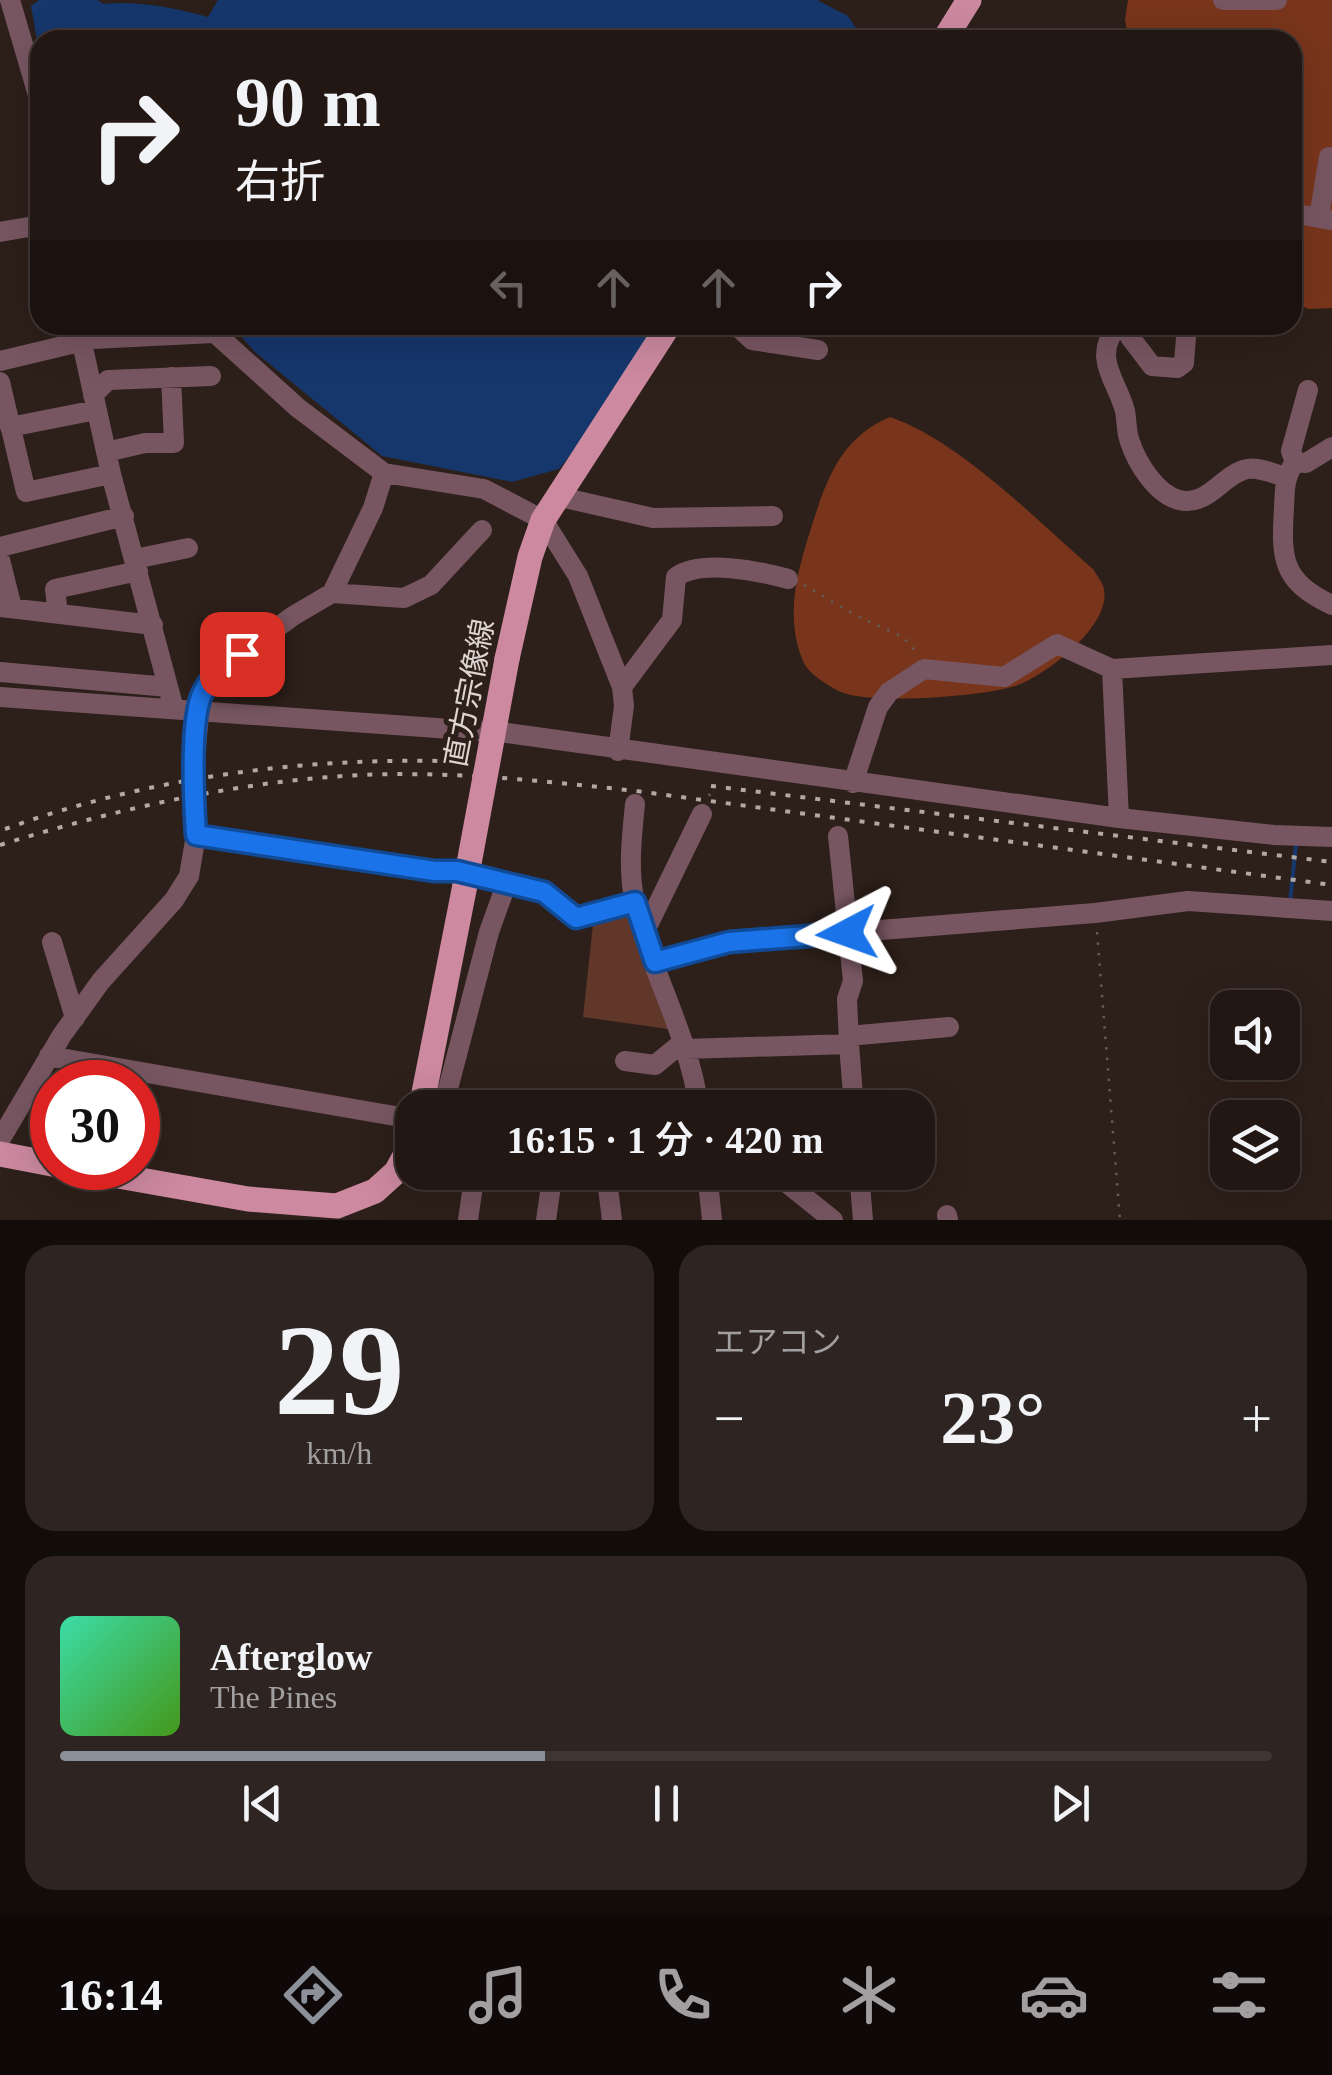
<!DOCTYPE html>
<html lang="ja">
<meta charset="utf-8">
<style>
:root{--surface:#221713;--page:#2e2421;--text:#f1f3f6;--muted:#a29fa0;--line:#3f3633;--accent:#8c9099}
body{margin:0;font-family:"Times New Roman","Noto Sans JP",serif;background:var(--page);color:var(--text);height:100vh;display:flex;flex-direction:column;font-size:38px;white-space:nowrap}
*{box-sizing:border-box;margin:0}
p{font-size:32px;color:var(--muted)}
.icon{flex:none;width:55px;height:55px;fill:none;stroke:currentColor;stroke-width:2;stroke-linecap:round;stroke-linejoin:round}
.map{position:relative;height:1220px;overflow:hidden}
.side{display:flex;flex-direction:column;gap:25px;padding:25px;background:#130d0a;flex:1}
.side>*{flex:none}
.hud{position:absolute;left:30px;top:30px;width:1272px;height:305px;border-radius:30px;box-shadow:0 10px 40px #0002,0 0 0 2px var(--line);background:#221713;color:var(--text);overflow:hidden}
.buttons{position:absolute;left:1210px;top:990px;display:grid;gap:20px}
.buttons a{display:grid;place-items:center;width:90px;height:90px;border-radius:20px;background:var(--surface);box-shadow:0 10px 40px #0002,0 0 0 2px var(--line);font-size:50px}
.speed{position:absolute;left:30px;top:1060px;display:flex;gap:20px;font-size:50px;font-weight:700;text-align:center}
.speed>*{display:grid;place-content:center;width:130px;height:130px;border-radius:50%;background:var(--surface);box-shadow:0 10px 40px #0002,0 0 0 2px var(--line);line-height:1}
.speed .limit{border:15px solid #d22;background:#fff;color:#111}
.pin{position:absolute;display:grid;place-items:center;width:85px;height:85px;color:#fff;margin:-42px;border-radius:20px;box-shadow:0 5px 15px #0006}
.me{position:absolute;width:110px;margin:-55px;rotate:266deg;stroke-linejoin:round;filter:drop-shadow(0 0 8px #0008)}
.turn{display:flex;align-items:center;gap:35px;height:210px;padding:0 40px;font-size:45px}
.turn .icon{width:130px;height:130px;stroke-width:2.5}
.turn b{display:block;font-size:70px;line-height:85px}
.lanes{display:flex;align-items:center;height:95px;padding:0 40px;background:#0003;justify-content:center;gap:50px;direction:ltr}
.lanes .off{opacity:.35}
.big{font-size:75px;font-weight:600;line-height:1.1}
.side .widget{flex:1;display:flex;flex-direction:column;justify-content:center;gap:15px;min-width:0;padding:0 35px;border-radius:30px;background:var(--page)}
.side .dial{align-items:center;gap:0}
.dial b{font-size:130px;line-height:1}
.song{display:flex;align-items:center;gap:30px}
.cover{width:120px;height:120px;border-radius:15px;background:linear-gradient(135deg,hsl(160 70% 55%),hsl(100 70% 35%))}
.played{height:10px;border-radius:5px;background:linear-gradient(90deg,var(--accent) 40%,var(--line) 40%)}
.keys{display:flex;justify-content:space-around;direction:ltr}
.heat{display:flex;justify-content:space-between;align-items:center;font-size:55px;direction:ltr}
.side .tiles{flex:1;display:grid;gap:25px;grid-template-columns:1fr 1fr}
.widget:last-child{grid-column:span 2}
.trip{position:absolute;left:395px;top:1090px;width:540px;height:100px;border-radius:30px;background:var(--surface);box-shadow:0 10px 40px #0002,0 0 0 2px var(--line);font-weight:600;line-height:100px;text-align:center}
.tab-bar{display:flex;height:160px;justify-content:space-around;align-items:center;background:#0e0908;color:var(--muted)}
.tab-bar .icon{width:70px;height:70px}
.tab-bar .active{color:var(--accent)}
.tab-bar b{font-size:45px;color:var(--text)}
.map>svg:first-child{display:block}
</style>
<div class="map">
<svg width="1332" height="1220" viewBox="0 0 1332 1220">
<rect width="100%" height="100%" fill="#2d1f19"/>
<path fill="#603728" d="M626 914 668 1029 583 1017 593 924Z"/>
<path fill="#78351b" d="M1128 0H1332V308L1309 309 1293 303 1292 40H1129L1125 20Z
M890 417C960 441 1036 520 1093 569 1096 574 1103 583 1104 589 1111 625 1051 670 1023 683 994 697 869 705 841 692 831 688 810 674 805 665 785 623 795 580 808 538 824 487 837 439 890 417Z"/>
<path fill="#16376c" d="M39 0H97L104 4C136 0 176 8 208 17L218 0H817L848 16 864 40H651L608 32 593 40H40V57L31 6Z
M231 325H648L646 351 614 400 559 469 512 482 382 456 255 352Z"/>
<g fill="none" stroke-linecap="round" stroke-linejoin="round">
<path stroke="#16376c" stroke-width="4" d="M1290 902 1296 844"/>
<path stroke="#665a54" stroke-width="2.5" stroke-dasharray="2.5 8" stroke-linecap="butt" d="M804 585 855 615 903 637 916 652
M709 796 716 780
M1097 932 1120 1220"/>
<path stroke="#775661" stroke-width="20" d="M10 0 40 102
M1223 0H1277
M1292 213 1330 220
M1319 217 1329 157
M0 232 40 225
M78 325 111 474 174 709
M206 325 298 408 384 473 484 489 543 520 578 576 622 687 624 706 618 751
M736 325 752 340 818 350
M1118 325C1091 358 1117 380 1125 411 1127 421 1126 432 1130 442 1137 463 1156 494 1179 500 1209 507 1222 474 1247 469 1259 467 1273 473 1284 477
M1130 325V337L1152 366 1177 368 1184 363 1187 325
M0 361 92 339 214 333
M0 382 26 492 111 474
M93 395 108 380 211 376
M10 427 96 410
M1332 447 1306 463 1295 462C1284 478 1285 488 1284 508 1281 558 1281 581 1332 605
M106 452 145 443H174L171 377
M1295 462 1291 451 1308 390
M556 496 653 518 773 516
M0 547 124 516
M135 559 188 548
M0 560 12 608
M332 593 404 598 431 585 482 530
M0 607 153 625
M58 614 55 589 138 571
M1112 669 1119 818
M0 672 168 687
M622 687 672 620 676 577C701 559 759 571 788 579
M0 697 507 733 1119 818 1274 835 1332 837
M853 783 878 707 889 692 924 669 1004 677 1057 644 1112 669 1332 655
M635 804C632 835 628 867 634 898 649 970 689 1034 699 1108
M196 835 434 871H457L544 892 575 918 635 902
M838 836 853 981 847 999 849 1044
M645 931 702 814
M52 942 75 1018
M655 962 729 942 1095 913 1188 901 1332 911
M848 1036 949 1027
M686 1049 849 1044 854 1108
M49 1056 412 1119
M625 1061 655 1065 683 1042
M443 1108 489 932 506 885
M0 1140 62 1035 101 981 174 900 189 876 196 835 193 778 201 695 215 673 293 616 332 593 373 508 384 473
M606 1172 612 1220
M707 1172 712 1220
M773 1172 833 1220
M859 1172 863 1220
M947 1215 948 1220
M468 1220 475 1172
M546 1220 553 1172"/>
<path stroke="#cc899f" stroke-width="25" d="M944 40 969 0
M507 659 530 557 543 520 669 325
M421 1108 465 885
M0 1154 52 1164
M73 1168 248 1199 337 1206 375 1191 396 1172 412 1143"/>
<path stroke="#b3a8a4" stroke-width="4" stroke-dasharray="5 10" stroke-linecap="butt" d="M711 786 1332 862
M5 829C144 779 294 758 442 761
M0 845C117 809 238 781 361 775 453 771 545 781 636 791L1332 885"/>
<path stroke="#cc899f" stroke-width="25" d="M465 885 507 659"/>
</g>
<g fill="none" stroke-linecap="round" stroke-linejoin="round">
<defs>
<path id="route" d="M242 654C226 665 212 674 203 692 189 719 194 803 196 835L434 871H457L544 892 576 918 635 902 655 962 729 942 847 933"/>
</defs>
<use href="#route" stroke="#114b97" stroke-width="25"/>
<use href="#route" stroke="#1a73e8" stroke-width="18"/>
</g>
<g text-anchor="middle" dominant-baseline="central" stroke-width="10" stroke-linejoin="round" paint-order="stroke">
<g font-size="30" fill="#ded4d0" stroke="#2d1f19">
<text transform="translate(469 693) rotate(-79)">直方宗像線</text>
</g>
</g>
</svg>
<div class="buttons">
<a><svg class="icon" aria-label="sound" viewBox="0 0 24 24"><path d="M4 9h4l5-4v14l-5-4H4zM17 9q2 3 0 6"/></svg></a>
<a><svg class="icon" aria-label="layers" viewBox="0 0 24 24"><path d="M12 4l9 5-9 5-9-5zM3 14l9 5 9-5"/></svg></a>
</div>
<div class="speed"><div class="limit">30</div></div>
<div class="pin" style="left:242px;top:654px;background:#d93025"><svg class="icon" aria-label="arrive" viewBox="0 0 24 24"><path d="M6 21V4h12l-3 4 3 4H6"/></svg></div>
<svg class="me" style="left:847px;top:933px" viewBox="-20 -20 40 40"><path d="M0-17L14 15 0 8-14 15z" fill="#1a73e8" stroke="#fff" stroke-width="4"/></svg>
<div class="trip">16:15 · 1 分 · 420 m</div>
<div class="hud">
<div class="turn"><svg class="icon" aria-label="right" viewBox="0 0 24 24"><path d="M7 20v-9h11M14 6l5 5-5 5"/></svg><div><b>90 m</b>右折</div></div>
<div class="lanes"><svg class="icon off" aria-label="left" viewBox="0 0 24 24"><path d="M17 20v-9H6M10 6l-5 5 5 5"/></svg><svg class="icon off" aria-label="ahead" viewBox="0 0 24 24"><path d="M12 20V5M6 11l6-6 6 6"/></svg><svg class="icon off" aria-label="ahead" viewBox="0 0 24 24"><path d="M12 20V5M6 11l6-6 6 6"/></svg><svg class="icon" aria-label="right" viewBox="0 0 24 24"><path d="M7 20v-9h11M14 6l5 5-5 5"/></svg></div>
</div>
</div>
<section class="side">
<div class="tiles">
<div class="widget dial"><b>29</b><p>km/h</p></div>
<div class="widget"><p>エアコン</p>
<div class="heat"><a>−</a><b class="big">23°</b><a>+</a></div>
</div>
<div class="widget">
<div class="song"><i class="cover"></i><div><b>Afterglow</b><p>The Pines</p></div></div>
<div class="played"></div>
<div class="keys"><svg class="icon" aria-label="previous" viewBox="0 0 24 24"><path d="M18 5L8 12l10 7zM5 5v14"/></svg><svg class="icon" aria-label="pause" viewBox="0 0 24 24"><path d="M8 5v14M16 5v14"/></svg><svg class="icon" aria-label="next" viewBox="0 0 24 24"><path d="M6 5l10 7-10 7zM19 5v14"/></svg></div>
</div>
</div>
</section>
<nav class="tab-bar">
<b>16:14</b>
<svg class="icon active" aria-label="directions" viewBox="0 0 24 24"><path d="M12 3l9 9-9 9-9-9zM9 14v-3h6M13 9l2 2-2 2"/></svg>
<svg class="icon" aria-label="music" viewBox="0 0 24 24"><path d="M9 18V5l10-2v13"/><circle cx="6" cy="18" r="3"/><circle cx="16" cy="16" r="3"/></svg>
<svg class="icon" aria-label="phone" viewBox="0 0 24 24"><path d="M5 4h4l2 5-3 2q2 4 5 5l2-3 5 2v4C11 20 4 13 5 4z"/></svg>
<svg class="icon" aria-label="climate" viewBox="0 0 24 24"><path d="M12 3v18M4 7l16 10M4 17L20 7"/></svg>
<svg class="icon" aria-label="car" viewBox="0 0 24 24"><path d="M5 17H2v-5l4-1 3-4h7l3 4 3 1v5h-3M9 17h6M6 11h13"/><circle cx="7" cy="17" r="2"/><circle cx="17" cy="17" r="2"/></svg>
<svg class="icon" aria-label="filters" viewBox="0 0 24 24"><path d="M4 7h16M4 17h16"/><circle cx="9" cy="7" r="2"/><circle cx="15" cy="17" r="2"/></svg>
</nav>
